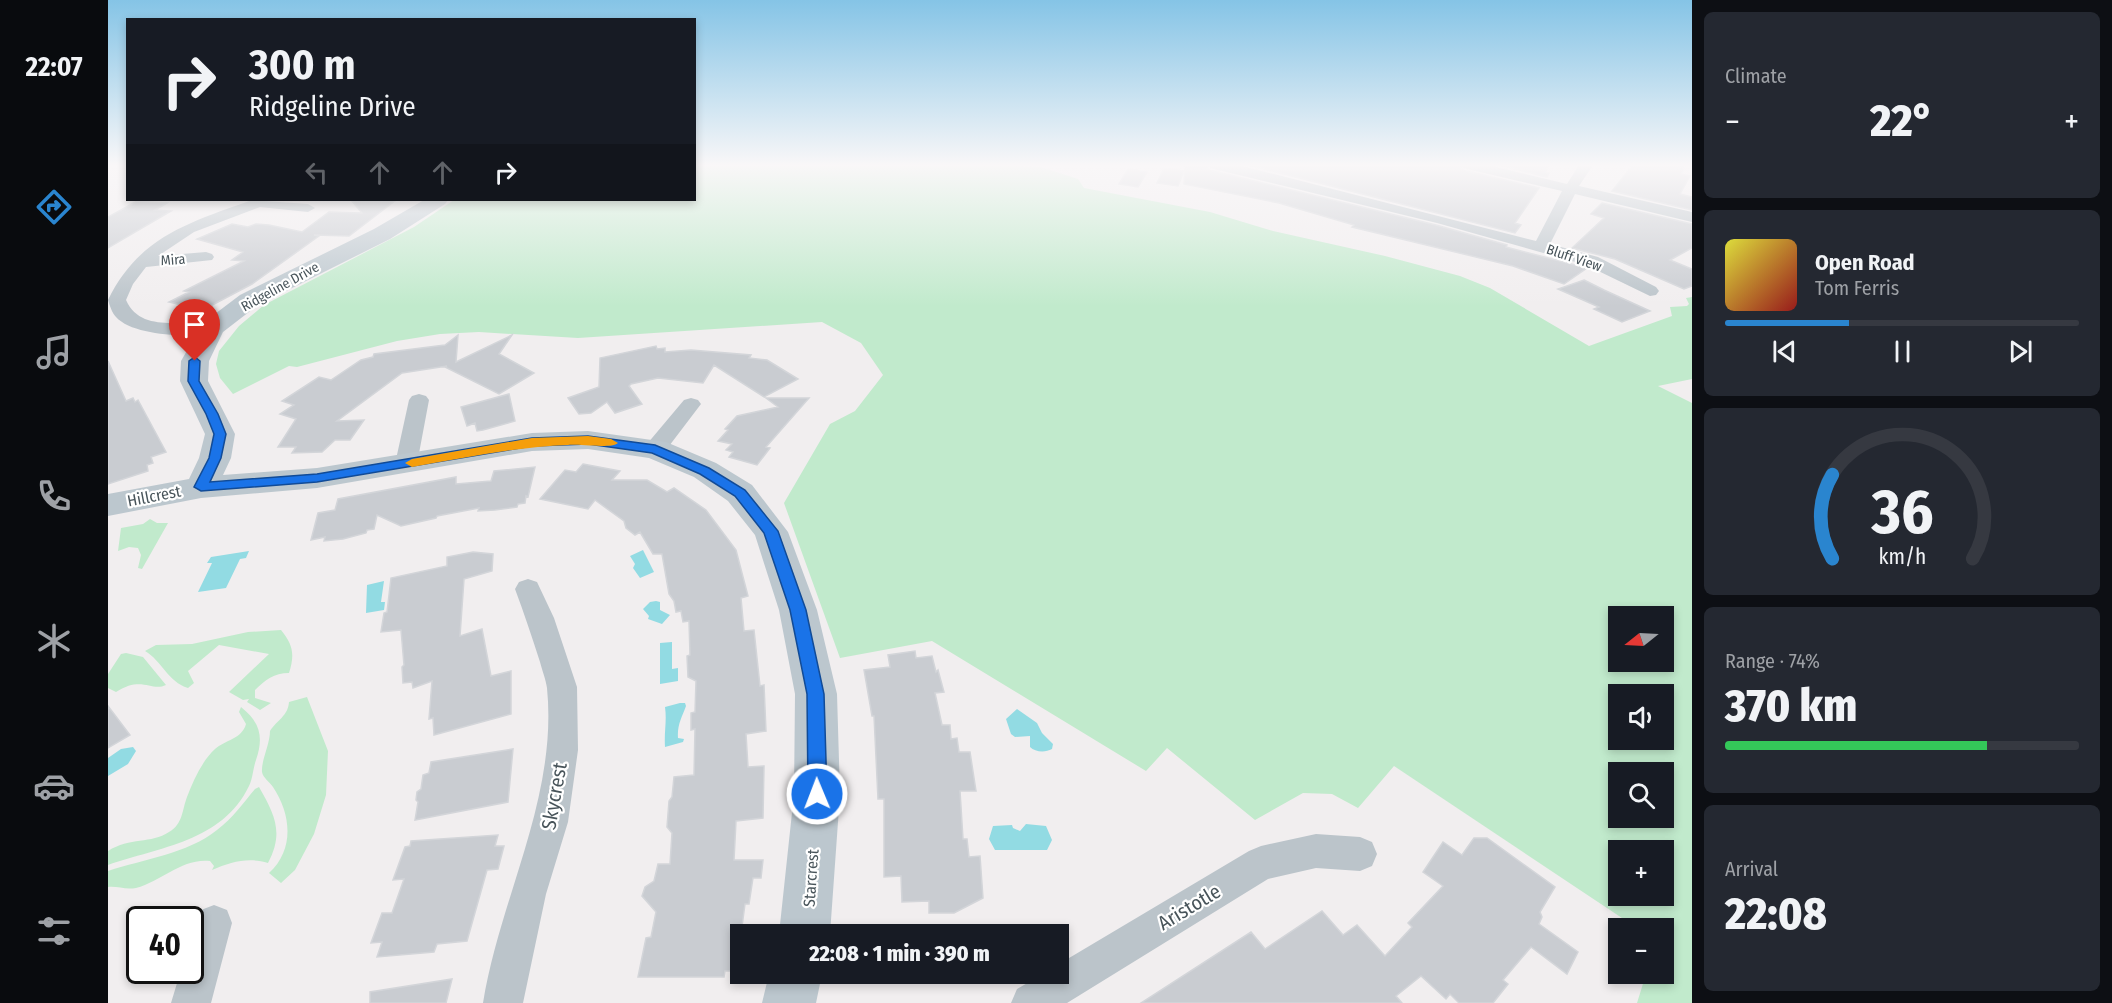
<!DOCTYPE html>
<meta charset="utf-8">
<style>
:root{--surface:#171b24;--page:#242831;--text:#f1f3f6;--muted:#9ea1a6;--line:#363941;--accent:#2a85cf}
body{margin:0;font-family:"Fira Sans Condensed",sans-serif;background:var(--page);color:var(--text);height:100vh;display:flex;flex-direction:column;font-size:22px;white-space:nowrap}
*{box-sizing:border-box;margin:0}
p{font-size:20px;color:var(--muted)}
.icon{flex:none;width:33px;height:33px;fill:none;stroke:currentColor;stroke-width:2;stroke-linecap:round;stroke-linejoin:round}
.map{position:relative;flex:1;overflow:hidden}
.side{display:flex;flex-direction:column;gap:12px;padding:12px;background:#0d0f14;width:420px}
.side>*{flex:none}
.banner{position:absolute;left:18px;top:18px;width:570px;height:183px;border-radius:0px;box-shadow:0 3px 9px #0003;background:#171b24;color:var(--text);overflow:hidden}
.needle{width:39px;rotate:252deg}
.fabs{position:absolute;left:1500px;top:606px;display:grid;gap:12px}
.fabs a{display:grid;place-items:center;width:66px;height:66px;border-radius:0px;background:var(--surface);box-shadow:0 3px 9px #0003;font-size:30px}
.speed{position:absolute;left:18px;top:906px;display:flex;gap:12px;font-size:30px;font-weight:700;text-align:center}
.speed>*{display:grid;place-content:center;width:78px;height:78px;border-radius:50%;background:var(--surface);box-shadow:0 3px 9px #0003;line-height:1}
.speed .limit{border:3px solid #111;border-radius:9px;background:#fff;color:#111}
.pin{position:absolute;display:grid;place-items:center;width:51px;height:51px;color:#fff;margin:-62px -26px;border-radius:50% 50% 50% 0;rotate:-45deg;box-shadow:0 0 6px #0007}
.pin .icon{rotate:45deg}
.me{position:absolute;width:66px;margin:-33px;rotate:359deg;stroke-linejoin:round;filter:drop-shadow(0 0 4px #0008)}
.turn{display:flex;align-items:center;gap:21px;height:126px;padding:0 24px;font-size:27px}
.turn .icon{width:78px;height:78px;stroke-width:2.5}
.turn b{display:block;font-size:42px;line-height:51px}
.lanes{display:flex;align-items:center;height:57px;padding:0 24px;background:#0003;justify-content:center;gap:30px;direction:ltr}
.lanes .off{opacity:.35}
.big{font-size:45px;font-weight:800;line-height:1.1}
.side .card{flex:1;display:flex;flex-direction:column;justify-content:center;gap:9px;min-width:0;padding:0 21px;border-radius:9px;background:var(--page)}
.side .dial{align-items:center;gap:0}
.dial svg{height:156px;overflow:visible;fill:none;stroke:var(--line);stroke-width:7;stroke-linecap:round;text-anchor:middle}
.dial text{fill:var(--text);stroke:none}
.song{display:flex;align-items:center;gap:18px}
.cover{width:72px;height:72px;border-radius:9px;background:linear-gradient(135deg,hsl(60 70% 55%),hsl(0 70% 35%))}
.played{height:6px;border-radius:3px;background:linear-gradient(90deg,var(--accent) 35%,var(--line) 35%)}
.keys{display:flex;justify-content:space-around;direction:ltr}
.heat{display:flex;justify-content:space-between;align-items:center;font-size:33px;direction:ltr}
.charge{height:9px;border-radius:4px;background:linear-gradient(90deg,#34c759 74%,var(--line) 0)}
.trip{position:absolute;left:622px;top:924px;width:339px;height:60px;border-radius:0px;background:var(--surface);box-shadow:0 3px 9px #0003;font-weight:800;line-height:60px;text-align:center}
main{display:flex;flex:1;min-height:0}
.tabs{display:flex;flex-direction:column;width:108px;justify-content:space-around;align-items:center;background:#090b0e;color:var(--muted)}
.tabs .icon{width:42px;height:42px}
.tabs .selected{color:var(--accent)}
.tabs b{font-size:27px;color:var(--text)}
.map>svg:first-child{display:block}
</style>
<main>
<nav class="tabs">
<b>22:07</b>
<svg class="icon selected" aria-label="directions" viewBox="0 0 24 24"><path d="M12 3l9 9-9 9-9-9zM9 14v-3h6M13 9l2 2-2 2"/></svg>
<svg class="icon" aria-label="music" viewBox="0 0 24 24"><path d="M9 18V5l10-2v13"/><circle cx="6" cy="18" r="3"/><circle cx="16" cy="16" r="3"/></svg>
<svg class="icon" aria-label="phone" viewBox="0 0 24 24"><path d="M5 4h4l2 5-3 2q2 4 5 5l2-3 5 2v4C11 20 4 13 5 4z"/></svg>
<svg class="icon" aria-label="climate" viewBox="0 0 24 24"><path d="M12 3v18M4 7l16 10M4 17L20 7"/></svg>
<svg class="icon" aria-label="car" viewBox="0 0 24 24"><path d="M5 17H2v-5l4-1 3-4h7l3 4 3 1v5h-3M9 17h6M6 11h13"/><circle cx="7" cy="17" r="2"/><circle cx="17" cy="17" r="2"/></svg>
<svg class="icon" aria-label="filters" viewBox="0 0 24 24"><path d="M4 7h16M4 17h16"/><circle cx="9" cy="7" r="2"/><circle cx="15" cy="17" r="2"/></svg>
</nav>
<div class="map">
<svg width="1584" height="1003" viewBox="0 0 1584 1003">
<rect width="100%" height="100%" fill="#f1eeef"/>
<path fill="#c1eacc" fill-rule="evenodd" d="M587 165 933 167 970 179 976 188 1102 212 1165 231 1277 256 1352 276 1382 288 1481 346 1564 316 1562 307 1579 306 1581 304 1578 298 1584 297V379L1550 386 1584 403V1003H1529L1538 974H1556V928H1529L1286 766 1250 808 1224 794 1195 793 1147 820 1059 748 1038 771 824 641 732 658 676 503 722 424 747 411 775 375 753 343 714 322 470 338 371 332 332 334 289 341 189 367 181 366 125 394 112 378 108 364 111 351 131 326 156 305 306 227 346 200H586ZM1556 616V662H1510V616ZM1556 694V740H1510V694ZM1556 772V818H1510V772ZM1556 850V896H1510V850Z
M42 519 49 523H60L34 569 30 568 33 555 30 548 21 547 10 551 13 528 35 524Z
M173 630C185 645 187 654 181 673 166 673 157 680 147 690V698L163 703 152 710 139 702 141 699 135 700 121 692 161 654 111 645 80 671 86 683 80 688C60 682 54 661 37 651L48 645 84 644 140 632Z
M18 653 35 657 58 685C43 692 34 675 8 692L0 688V674L13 654Z
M199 697 220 751 218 795 206 834 187 870 173 883 161 873C187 849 183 814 165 787 162 782 155 778 154 772 153 761 162 744 162 731 169 720 180 716 181 702Z
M133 707C152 722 156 737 148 760 145 768 145 778 141 786 114 842 51 847 0 865V851C22 837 43 844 61 832 75 824 74 810 79 797 85 781 94 761 107 749 117 740 134 739 138 724L131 712Z
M151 787C167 815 176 833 160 863 140 857 123 862 104 870L106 866 102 861C74 858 54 881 28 888 17 890 10 886 0 887V871C36 859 79 854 109 830 125 818 135 803 147 789Z"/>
<path fill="#92dbe3" d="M535 550 546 572 532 578 525 568 527 564 522 556Z
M141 551 138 558 132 559 118 588 90 592 104 563H99L103 557Z
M276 581 273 602H277L276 610 258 613 259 585Z
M548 601 552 602V610L562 615 554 624 540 619 541 616 535 609 542 602Z
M564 642V669L570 668V681L552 684V643Z
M572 703H577L578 706C574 717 569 725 570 738L576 739 575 742 557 747C556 732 559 721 557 707Z
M909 709 929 723 934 733 945 744 944 749C937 753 927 752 922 747V736L907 737 903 734 898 719Z
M25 747 28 751 20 764 0 776V758L13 749Z
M918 824 938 826 944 840 939 850H887L881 839 885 826 904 825 905 828 912 831Z"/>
<path fill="#c9ccd1" stroke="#d3d5d9" stroke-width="1.5" d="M1077 165H1099L1101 170 1328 225 1399 245 1398 247 1479 268 1456 284 1405 266 1244 227 1246 225 1171 203 1076 184Z
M1141 165H1352L1354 170 1431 188 1407 223 1413 225 1407 233Z
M1392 165H1442L1437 172 1441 173 1439 177Z
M1525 165H1563L1576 168 1573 174 1582 176 1572 194 1584 197V210L1504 191Z
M1056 168 1076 171 1070 186 1049 183Z
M1020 169 1039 172 1030 187 1011 184Z
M243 200H288L241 236 206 235 211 236 144 284 95 310 61 302 81 292 76 291 136 261 124 260 135 252 89 239 124 224 140 227 148 224 161 225 194 232 221 212 254 213Z
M29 201 59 203 47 210 63 211 0 248V217Z
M1494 203 1584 224V248L1562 260 1584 269V286L1576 289 1507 259 1464 248 1496 218 1483 214Z
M1476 280 1496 290 1542 311 1514 322 1486 309 1491 307 1450 289Z
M350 335 348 362 404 335 391 354 426 373 391 394 337 367 339 366 294 373 229 421 256 420 242 440H227L214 452 184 453 188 447H170L188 419 172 414 186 405 174 401 211 377 223 380 253 360 265 357 266 354 337 345Z
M548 346 549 349 557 348V352L583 350 643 355 641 358 659 360 690 379 656 397 606 365 595 383 550 378 523 384 521 386 534 404 507 413 499 402 483 413 471 414 460 398 491 387 492 358Z
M0 361 18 401 25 398 27 402 30 400 58 452 43 457 45 463 39 465 40 471 0 484Z
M401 394 407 421 375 430 369 431 367 423 359 426 353 407Z
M658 398H701L658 447 662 448 649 465 621 457 625 452 618 450 624 444 610 441 620 430 617 429 629 416 670 407Z
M475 464 512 471 504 480H539L559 492 566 488 598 510 628 550 640 596 633 598 636 631 646 630 652 686 656 685 658 731 638 734 640 767 656 766 655 818 628 821 626 860H655L653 878H645L641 904H637L633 934V971H617L616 977H530L538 938 543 937 548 912 534 896 537 887 546 881 550 864H562L564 833 559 827 561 801 564 797 566 777 586 775 587 729 583 730V713L587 712 588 681 580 677 579 656 582 655 581 621 575 622 573 611 568 612 566 601 561 594 554 554H545L532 532 527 535 518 528 516 521 487 500 480 509 432 499 457 470 468 472Z
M427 467 420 497 418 496 417 503 410 504 409 507 387 510 370 511 371 508 329 516 328 518 293 526 269 515 266 529 259 530 258 533 235 539 216 541 217 537 203 540 210 513 227 510 230 499 348 477V484L383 481 386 471Z
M365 552 385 554 384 571 356 579 352 636 374 629 383 676 403 671V714L326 735 325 718 321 719 324 681 305 688 304 682 295 683 294 667 296 665 293 630 273 632 276 613 279 612 283 578 339 566V557Z
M807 651 808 658 824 656 828 672 830 670 836 692 827 693 834 725H842L843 739 849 738 851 752H862L868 791H852L855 839H859L861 857 872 856 875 898 846 913H821V901L794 902 793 876 776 877V799H770L766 716H764L756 670 782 667 780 655Z
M0 706 22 735 0 748Z
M405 749 400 802 307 820 310 802 308 800 309 792 313 789 315 775 321 773 323 762Z
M390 835 387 846H396L390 869 379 870 359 941 329 944 326 952 269 957 274 942 263 943 274 913H284L296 879 285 880 297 847 302 846 303 841Z
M1366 838H1379L1447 887 1432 912 1434 917 1431 924 1470 952 1459 974 1423 947 1395 980 1400 984 1385 1003H1351L1342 994 1338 999 1313 976 1288 996 1294 1003H1033L1143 932 1157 949 1214 911 1235 935 1249 925 1277 956 1304 927 1300 923 1335 886 1315 872 1335 842 1354 855Z
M344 979 338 1003H262V992Z"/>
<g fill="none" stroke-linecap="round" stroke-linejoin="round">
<path fill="#bbc4ca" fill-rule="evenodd" d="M1101 165 1138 167 1428 241 1454 191 1355 168 1354 165H1380L1459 184 1471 165H1485L1471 186 1584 212V222L1467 194 1442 244 1490 257 1548 287 1551 291 1548 295 1542 296 1478 265 1329 223 1102 168Z
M144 200 200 204 207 208 200 212 152 207 86 232 50 256 98 252 104 254 106 257 104 260 38 267 25 284 18 300C34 336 80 317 111 324L113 328 111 332C87 338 26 337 8 317 4 313 2 306 0 300 31 236 83 222 144 200Z
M311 394 318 396 321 400 309 464 306 469 298 471 290 469 287 464 301 400 304 396Z
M583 398 590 400 593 404 555 454 547 456 539 454 536 449 539 444 576 400Z
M420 579 429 582 446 618 469 687 470 750 460 822 438 894 415 1003H375C392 897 450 798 439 688 438 680 434 670 432 662 424 637 416 613 407 589L411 582Z
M1208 834 1252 837 1264 842 1269 854 1264 866 1252 871 1208 868 1160 879 959 1003H903L909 989 935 974H951V964L1141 851 1153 846Z
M106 905 119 910 124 923 103 1003H63L73 970H82V940L93 910Z"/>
<path fill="#bcc7ce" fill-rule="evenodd" d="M316 200H340L337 204 282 239 150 305 115 332 101 361 100 381 127 434 123 458 115 475 209 468 424 433 480 431 558 442 608 463 644 485 680 532 709 610 729 694 732 794 722 934H671L686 794 687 694 671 610 647 535 620 501 586 477 541 458 480 449 424 451 209 488 93 498 0 516V494L81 479 91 458 97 434 72 381 73 361 95 323 132 295 266 229Z
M661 974H714L708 1003H654Z"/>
</g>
<linearGradient id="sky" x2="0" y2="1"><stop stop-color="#85c4e6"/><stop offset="0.54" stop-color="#f9f7f8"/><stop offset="1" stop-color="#f9f7f8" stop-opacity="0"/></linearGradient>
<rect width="1584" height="306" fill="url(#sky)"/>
<path fill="#1a73e8" stroke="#114b97" stroke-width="1.5" d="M87 357 92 361 91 381 110 414 118 434 113 458 102 482 209 474 424 438 480 436 547 445 601 468 637 490 670 531 698 610 716 694 719 794 716 800 709 803 703 800 700 794 699 694 682 610 656 533 627 496 592 474 544 453 480 444 424 446 209 482 93 491 86 487 101 458 106 434 98 414 80 381 81 361Z"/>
<path fill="#f59e0b" d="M480 436 503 439 510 443C504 449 471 444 460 445 407 447 356 458 304 467L297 463 304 459 424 438Z"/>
<g text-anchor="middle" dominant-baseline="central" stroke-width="4.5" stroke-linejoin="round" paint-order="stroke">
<g font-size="14" fill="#48545a" stroke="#fff">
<text transform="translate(1466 258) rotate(19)">Bluff View</text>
<text transform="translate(65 260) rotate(-4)">Mira</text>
<text transform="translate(172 287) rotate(-29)">Ridgeline Drive</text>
</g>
<g font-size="16" fill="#48545a" stroke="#fff">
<text transform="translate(46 496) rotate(-11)">Hillcrest</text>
<text transform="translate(703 878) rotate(-86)">Starcrest</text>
</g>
<g font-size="20" fill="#48545a" stroke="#fff">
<text transform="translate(446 796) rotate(-80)">Skycrest</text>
<text transform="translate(1081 907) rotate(-31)">Aristotle</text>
</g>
</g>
</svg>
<div class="fabs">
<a><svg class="needle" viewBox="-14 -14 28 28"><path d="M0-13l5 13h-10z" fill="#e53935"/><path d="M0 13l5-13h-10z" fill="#9ea1a6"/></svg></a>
<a><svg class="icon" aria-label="sound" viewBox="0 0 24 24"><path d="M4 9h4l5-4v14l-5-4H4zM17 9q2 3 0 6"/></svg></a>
<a><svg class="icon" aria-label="search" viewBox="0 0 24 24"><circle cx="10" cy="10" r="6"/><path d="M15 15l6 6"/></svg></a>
<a>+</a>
<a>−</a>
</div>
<div class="speed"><div class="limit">40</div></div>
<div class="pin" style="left:87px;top:361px;background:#d93025"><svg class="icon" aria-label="arrive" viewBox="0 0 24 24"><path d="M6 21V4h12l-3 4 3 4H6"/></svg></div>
<svg class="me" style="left:709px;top:794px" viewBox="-20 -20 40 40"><circle r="17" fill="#1a73e8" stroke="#fff" stroke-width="3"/><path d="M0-11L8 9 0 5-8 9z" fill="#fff"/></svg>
<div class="trip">22:08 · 1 min · 390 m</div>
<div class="banner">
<div class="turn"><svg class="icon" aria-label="right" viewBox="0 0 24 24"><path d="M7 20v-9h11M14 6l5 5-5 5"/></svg><div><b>300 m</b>Ridgeline Drive</div></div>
<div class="lanes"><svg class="icon off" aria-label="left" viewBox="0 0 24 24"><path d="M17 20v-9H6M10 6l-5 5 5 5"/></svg><svg class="icon off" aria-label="ahead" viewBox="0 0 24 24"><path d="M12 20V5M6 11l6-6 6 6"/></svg><svg class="icon off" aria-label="ahead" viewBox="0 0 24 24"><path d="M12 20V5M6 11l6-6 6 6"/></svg><svg class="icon" aria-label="right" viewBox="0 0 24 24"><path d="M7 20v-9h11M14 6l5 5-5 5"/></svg></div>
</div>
</div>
<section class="side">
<div class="card"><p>Climate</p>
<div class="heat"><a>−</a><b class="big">22°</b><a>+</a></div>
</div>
<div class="card">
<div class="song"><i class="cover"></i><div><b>Open Road</b><p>Tom Ferris</p></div></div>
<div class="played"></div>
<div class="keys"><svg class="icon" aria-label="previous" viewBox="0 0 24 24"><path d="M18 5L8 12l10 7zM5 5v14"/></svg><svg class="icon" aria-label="pause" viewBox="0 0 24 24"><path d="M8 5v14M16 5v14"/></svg><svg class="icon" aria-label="next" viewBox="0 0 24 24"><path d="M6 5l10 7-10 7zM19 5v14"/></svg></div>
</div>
<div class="card dial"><svg viewBox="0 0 100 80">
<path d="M14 69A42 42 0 1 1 86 69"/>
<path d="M14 69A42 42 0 0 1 14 26" stroke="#2a85cf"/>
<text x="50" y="56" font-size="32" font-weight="700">36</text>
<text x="50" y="72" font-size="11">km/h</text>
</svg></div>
<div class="card"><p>Range · 74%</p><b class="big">370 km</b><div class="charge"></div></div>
<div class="card"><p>Arrival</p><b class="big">22:08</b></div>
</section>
</main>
